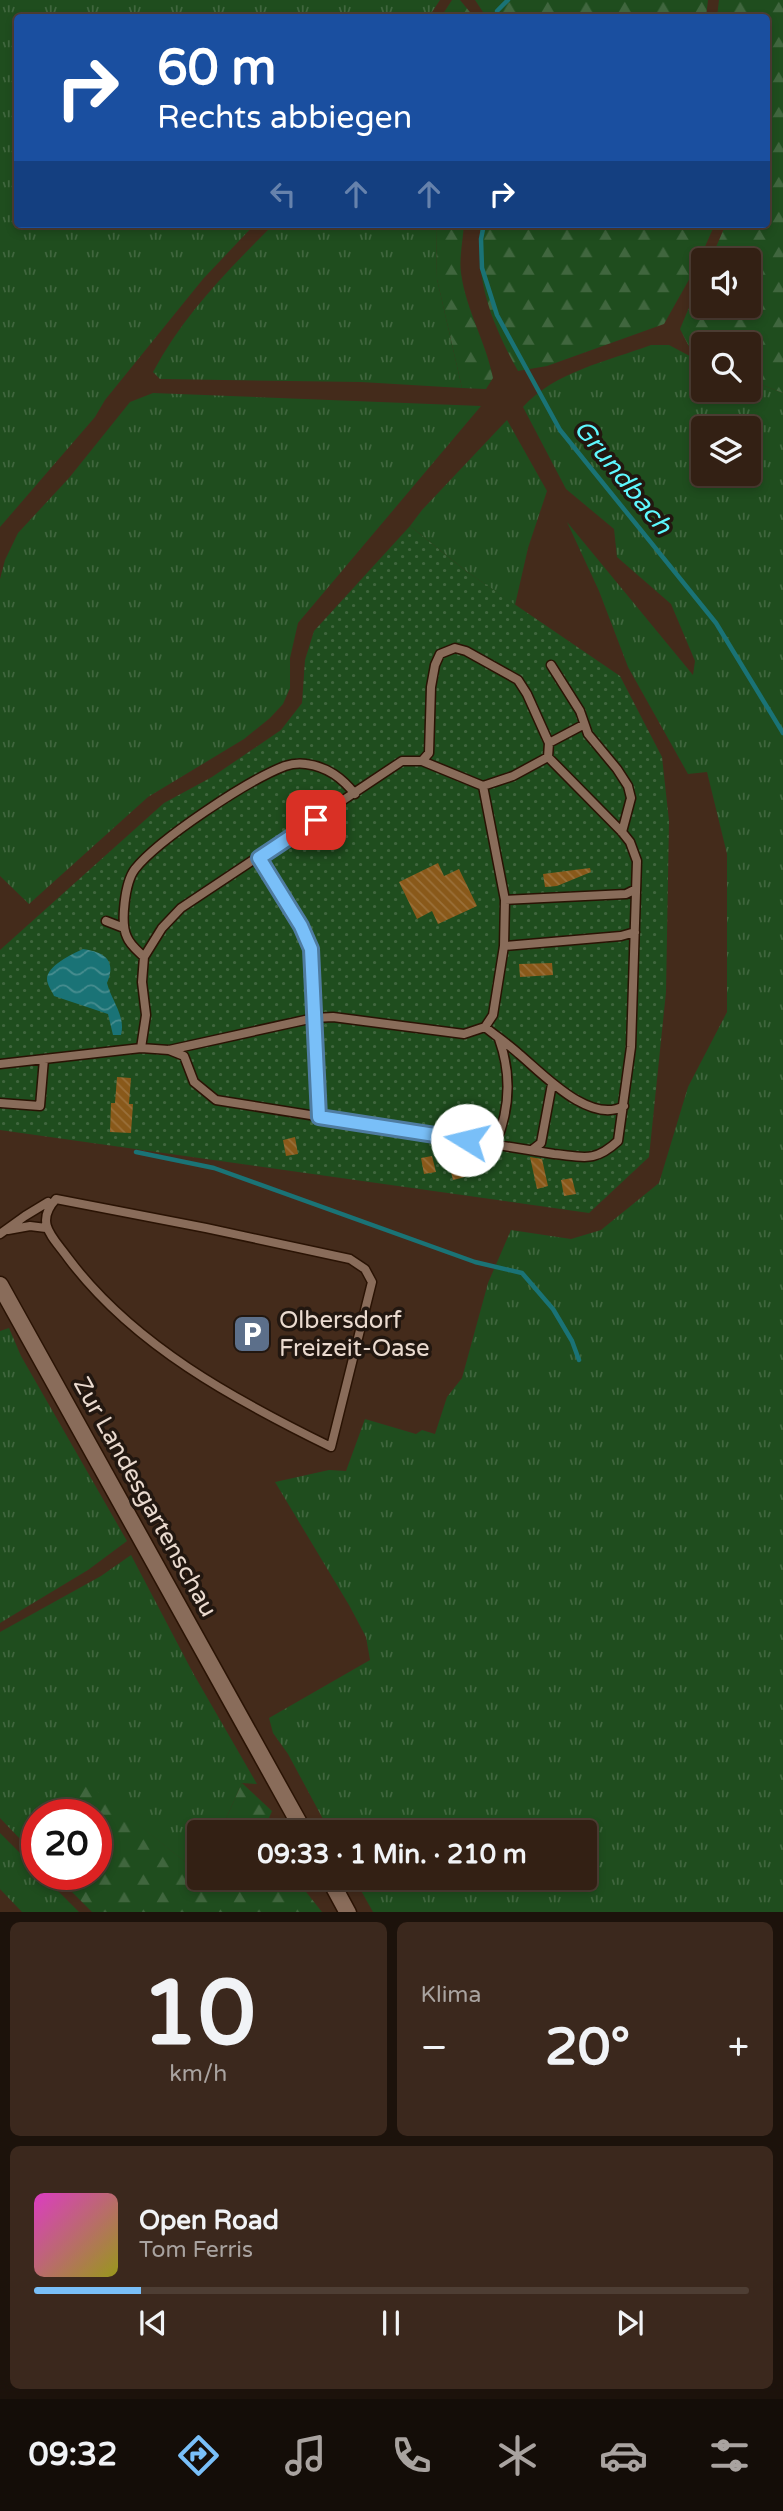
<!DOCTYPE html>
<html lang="de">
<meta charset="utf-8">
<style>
:root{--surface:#332014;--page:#3b281d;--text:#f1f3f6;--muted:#a9a3a0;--line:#4e3e34;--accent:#79bff8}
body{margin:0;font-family:"Varela Round",sans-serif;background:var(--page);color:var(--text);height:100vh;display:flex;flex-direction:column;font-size:26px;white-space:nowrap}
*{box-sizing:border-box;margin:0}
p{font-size:23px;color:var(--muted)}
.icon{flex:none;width:38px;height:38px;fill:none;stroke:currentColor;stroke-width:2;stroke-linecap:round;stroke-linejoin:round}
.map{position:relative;height:1912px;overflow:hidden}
.panel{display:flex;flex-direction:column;gap:10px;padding:10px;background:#1c120b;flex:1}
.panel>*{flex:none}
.top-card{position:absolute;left:14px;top:14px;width:756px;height:214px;border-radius:7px;box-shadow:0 4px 10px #0003,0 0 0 2px var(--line);background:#1a4fa0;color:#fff;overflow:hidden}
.tools{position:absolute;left:691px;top:248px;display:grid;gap:14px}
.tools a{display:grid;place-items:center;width:70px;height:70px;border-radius:7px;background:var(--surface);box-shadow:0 4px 10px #0003,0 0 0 2px var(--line);font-size:35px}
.speed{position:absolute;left:21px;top:1799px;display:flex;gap:14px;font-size:35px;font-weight:700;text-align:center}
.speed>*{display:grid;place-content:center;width:91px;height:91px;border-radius:50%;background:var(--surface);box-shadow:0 4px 10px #0003,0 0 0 2px var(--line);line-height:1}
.speed .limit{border:10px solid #d22;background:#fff;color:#111}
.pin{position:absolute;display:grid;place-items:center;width:60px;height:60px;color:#fff;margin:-30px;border-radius:14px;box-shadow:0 4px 10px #0006}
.me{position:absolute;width:77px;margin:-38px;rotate:279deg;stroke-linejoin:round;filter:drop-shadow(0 0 5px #0008)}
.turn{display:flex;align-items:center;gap:24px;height:147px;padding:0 28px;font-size:32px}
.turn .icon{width:91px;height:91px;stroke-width:2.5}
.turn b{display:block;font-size:49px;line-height:60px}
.lanes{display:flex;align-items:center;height:66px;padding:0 28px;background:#0003;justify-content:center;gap:35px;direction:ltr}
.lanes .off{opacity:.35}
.big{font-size:52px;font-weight:700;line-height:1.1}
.panel .widget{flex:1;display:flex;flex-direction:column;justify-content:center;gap:10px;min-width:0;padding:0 24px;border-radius:10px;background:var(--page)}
.panel .dial{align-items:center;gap:0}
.dial b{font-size:91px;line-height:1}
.song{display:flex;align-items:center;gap:21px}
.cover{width:84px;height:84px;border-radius:10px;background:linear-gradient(135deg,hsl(310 70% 55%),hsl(60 70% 35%))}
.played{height:7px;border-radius:4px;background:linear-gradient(90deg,var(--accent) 15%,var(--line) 15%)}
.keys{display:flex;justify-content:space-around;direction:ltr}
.heat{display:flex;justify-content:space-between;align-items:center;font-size:38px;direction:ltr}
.panel .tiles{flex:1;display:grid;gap:10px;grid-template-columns:1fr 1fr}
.widget:last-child{grid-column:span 2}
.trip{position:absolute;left:187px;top:1820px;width:410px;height:70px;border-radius:7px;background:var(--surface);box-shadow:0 4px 10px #0003,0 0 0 2px var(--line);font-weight:700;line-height:70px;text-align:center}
.tab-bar{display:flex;height:112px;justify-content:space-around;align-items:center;background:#140d08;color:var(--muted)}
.tab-bar .icon{width:49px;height:49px}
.tab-bar .selected{color:var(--accent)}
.tab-bar b{font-size:32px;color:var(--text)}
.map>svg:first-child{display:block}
</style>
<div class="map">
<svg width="783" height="1913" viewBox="0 0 783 1913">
<defs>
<pattern id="grass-tufts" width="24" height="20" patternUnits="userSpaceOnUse" patternTransform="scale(1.75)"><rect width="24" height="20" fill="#1f4d1e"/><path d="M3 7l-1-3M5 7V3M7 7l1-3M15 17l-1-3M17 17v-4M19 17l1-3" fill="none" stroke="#40663e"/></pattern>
<pattern id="forest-firs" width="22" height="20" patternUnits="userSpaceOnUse" patternTransform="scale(1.75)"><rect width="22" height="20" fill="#1f4d1e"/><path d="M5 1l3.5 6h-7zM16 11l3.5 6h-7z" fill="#40663e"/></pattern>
<pattern id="park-dots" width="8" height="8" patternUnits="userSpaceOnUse" patternTransform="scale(1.75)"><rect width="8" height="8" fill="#1f4d1e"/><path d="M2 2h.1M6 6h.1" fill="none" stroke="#40663e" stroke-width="1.8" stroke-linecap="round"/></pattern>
<pattern id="water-waves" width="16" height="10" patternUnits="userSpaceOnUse" patternTransform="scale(1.75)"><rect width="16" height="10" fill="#1a7376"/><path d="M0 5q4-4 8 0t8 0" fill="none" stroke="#478d8f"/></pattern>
<pattern id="building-back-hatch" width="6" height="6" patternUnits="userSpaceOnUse" patternTransform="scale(1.75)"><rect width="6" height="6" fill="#89591a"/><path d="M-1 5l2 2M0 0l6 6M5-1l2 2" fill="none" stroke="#9a703a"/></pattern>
</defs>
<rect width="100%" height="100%" fill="#442b1b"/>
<path fill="url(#grass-tufts)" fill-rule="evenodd" d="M0 0H440L428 18H18V224H255L203 279 105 400 95 417 0 527Z
M274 224H436L437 279 462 388 361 382 160 379 153 372C184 314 228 270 274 224Z
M651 345H669L703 363 704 390H749V380L783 393V1912H373L354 1878H584V1832H330L288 1754 273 1733 269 1718 370 1660 366 1637 349 1605 275 1482 329 1470 346 1471 365 1419 416 1434 422 1430 435 1434 447 1397 462 1378 488 1283 511 1230 571 1239 601 1230 659 1183 688 1087 727 1012V854L707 772 688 774 628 667 599 591 567 522 693 675 695 661 671 604 617 557 614 529 566 489 523 407C554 372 608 361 651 345ZM704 429H749V474H704Z
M153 393 481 406 298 623 290 658V688L283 704 270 718 244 739 148 797 29 904 0 876V579L5 560 18 533 69 478 130 402Z
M507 420 547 491 528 548 515 605 466 571 410 526 422 510Z
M9 1328 21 1356 127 1541 88 1570 0 1623V1331Z
M131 1555 193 1673 257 1784 242 1783 220 1832H200L199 1873 86 1783 51 1815H37V1828L22 1841 0 1818V1632L101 1576Z
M0 1833 37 1870V1874H41L79 1912H22L0 1889Z"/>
<path fill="url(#forest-firs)" d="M452 0H460L474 17H441Z
M475 0H708L706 17 487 18Z
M719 0H783V393L749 380V345H704L703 363 696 360 680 329 703 274 704 306H749V261H710L726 224H766V18L717 17Z
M436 224H464C463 240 459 258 461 273 466 310 486 342 493 378L486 389 462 388 437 279Z
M481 224H715L695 269 664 324 547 366 518 371C492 324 474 279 481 224Z
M86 1782 199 1873 200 1878 210 1881 211 1878H295L322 1912H92L54 1874H96V1815H51Z
M242 1783 272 1811 263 1832H220Z"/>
<path fill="url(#park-dots)" d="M410 526 466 571 620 676 662 757 669 821 666 992 649 1157 589 1213 0 1130V950L164 803 212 777 281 730 302 703 305 660 314 631Z"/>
<path fill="url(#water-waves)" d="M83 949C104 952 117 960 107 983 111 1000 126 1016 121 1035H113L108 1014 54 996C52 991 47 985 47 979 47 966 72 954 83 949Z"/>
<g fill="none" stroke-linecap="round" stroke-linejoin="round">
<path stroke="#1a7376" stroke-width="4.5" d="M499 18 497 11 508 0
M484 224 481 239 482 268 497 315 560 430 716 623 783 733
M136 1152 214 1168 475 1262 522 1273 553 1309 572 1341 579 1360"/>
</g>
<path fill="url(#building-back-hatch)" d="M438 863 444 876 459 869 477 906 438 924 432 911 417 919 399 882Z
M590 868 591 872 557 886 545 887 543 874Z
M552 963 553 975 520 977 519 964Z
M117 1077 131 1078 129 1104H133L131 1133 110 1132 111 1103H115Z
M295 1137 298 1154 286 1156 283 1140Z
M432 1156 436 1172 424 1174 421 1158Z
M530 1157 542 1159 548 1186 537 1189Z
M461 1162 465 1177 453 1180 449 1164Z
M572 1178 576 1194 564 1196 561 1180Z"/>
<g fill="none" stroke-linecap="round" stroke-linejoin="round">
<defs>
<path id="lane" d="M551 665 580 711 588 734 617 769 628 786 631 798 622 832
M549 743 583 725
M259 858 301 926 311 949 319 1117
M505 900 626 894 636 889
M106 921 124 928
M504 946 621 936 635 932
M144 957C138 951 130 945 127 937 120 923 125 882 135 869 159 839 248 780 285 766 291 764 300 763 306 764 328 767 342 778 355 794
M485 1027C496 1036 508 1044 519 1054 543 1074 590 1125 624 1106
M141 1048 146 1015 142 982 144 957 162 928 181 908 402 761H422L483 786 513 776 548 757 549 743 527 694 518 680 466 651 455 648 440 654 435 665 431 687 429 753 422 761
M169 1050 184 1056 194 1082 216 1100 554 1154C584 1157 594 1163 618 1141L631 1047 637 861 630 842 622 832 548 757
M0 1064 141 1048 169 1050 314 1018 333 1017 464 1034 485 1027 493 1015 504 946 505 900 483 786
M0 1103 40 1106 44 1059
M495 1145C510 1110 512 1075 499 1039
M532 1150 541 1143 552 1084
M56 1199 206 1228 350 1259 365 1269 372 1282 331 1447C235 1400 133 1345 68 1258 53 1237 34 1223 56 1199Z
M8 1230 30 1226 46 1228
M0 1234 25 1216 48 1202"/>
<path id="street" d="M0 1285 304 1832
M329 1878 348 1913"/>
</defs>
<use href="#lane" stroke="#2a1304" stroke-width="11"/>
<use href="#street" stroke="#2a1304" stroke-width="19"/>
<use href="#lane" stroke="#896c5a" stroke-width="8"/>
<use href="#street" stroke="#896c5a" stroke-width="16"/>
</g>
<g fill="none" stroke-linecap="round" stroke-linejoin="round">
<defs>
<path id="route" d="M316 820 259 858 301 926 311 949 319 1117 467 1140"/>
</defs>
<use href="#route" stroke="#4f7ca1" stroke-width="18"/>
<use href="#route" stroke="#79bff8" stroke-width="12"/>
</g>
<defs>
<symbol id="parking-square" viewBox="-11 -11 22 22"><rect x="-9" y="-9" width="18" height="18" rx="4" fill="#5c6f8a" stroke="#221710"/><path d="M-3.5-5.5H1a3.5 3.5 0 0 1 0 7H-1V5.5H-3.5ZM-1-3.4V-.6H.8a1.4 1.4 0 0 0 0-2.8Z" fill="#fff"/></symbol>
</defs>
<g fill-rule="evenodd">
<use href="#parking-square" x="230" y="1312" width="44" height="44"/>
</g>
<g text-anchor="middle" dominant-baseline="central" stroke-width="7" stroke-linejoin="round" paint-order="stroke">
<g font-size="24" fill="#eadacf" stroke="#221710" text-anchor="start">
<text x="279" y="1320">Olbersdorf<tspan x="279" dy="28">Freizeit-Oase</tspan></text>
</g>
<g font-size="24" fill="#eadacf" stroke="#221710">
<text transform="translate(145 1497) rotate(61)">Zur Landesgartenschau</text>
</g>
<g font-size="26" font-style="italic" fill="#5ef8fe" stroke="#221710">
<text transform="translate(623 477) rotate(51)">Grundbach</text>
</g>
</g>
</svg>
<div class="tools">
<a><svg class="icon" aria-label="sound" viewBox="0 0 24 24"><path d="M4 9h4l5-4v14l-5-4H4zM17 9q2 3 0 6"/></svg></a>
<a><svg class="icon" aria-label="search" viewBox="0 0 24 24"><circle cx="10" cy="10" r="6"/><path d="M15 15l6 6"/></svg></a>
<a><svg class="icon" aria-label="layers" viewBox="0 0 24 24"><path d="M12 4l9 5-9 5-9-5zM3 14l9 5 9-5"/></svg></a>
</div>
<div class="speed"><div class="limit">20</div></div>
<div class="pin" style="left:316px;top:820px;background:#d93025"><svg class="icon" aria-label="arrive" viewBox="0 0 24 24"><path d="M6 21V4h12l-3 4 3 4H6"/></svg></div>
<svg class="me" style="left:467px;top:1140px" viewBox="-20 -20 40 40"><circle r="19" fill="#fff"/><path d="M0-13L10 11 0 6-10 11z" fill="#79bff8"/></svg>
<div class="trip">09:33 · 1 Min. · 210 m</div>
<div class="top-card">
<div class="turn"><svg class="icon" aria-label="right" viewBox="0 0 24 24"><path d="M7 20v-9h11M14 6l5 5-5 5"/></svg><div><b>60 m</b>Rechts abbiegen</div></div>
<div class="lanes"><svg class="icon off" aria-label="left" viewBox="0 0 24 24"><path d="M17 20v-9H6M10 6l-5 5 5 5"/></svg><svg class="icon off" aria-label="ahead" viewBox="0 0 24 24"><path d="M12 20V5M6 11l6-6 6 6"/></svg><svg class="icon off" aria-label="ahead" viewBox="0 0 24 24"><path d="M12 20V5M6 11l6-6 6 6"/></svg><svg class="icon" aria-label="right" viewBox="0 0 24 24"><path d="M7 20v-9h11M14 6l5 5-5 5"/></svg></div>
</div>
</div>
<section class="panel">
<div class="tiles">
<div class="widget dial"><b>10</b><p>km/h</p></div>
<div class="widget"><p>Klima</p>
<div class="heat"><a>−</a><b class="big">20°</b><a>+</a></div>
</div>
<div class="widget">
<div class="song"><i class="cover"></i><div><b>Open Road</b><p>Tom Ferris</p></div></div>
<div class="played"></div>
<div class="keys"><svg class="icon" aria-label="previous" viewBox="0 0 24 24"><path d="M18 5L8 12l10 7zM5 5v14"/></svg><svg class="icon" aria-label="pause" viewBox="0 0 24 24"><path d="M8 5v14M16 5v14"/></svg><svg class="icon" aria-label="next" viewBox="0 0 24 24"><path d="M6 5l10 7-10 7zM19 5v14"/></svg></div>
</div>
</div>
</section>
<nav class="tab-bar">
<b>09:32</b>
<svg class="icon selected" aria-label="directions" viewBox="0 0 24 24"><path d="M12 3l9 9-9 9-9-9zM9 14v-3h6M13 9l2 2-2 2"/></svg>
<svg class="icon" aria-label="music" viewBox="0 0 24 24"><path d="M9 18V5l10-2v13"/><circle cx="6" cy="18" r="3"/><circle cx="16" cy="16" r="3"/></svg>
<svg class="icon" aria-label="phone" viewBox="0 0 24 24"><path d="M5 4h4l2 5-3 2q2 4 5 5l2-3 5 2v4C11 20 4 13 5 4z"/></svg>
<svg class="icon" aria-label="climate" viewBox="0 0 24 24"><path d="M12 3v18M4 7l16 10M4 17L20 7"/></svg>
<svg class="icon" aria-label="car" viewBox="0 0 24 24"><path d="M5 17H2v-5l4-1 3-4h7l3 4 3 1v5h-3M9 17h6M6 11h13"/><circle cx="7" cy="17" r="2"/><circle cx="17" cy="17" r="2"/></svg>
<svg class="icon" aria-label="filters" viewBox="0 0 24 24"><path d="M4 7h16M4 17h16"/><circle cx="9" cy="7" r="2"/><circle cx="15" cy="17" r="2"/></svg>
</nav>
